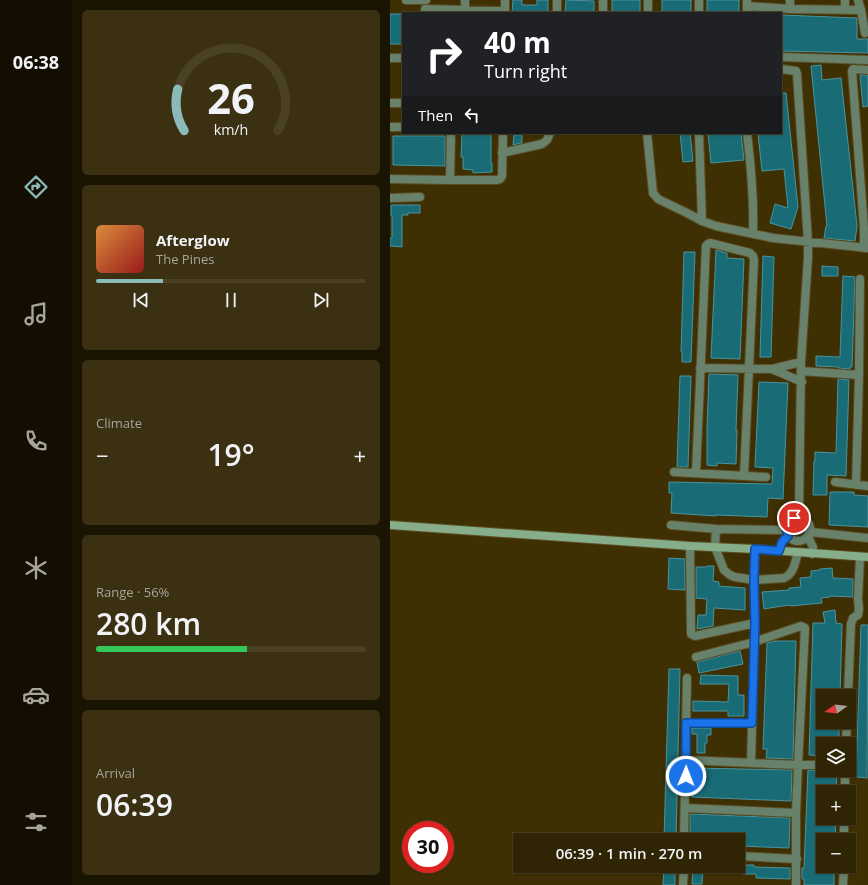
<!DOCTYPE html>
<meta charset="utf-8">
<style>
:root{--surface:#2f2403;--page:#3b3012;--text:#f1f3f6;--muted:#a7a49a;--line:#4a4125;--accent:#8bbbb9}
body{margin:0;font-family:"Open Sans",sans-serif;background:var(--page);color:var(--text);height:100vh;display:flex;flex-direction:column;font-size:15px;white-space:nowrap}
*{box-sizing:border-box;margin:0}
p{font-size:13px;color:var(--muted)}
.icon{flex:none;width:22px;height:22px;fill:none;stroke:currentColor;stroke-width:2;stroke-linecap:round;stroke-linejoin:round}
.map{position:relative;flex:1;overflow:hidden}
.sheet{display:flex;flex-direction:column;gap:10px;padding:10px;background:#1a1402;width:318px}
.sheet>*{flex:none}
.guide{position:absolute;left:12px;top:12px;width:380px;height:122px;border-radius:0px;box-shadow:0 1px 3px #0004,0 0 0 1px var(--line);background:#202124;color:#fff;overflow:hidden}
.needle{width:26px;rotate:256deg}
.tools{position:absolute;left:426px;top:689px;display:grid;gap:8px}
.tools a{display:grid;place-items:center;width:40px;height:40px;border-radius:0px;background:var(--surface);box-shadow:0 1px 3px #0004,0 0 0 1px var(--line);font-size:20px}
.speed{position:absolute;left:12px;top:821px;display:flex;gap:8px;font-size:20px;font-weight:700;text-align:center}
.speed>*{display:grid;place-content:center;width:52px;height:52px;border-radius:50%;background:var(--surface);box-shadow:0 1px 3px #0004,0 0 0 1px var(--line);line-height:1}
.speed .limit{border:6px solid #d22;background:#fff;color:#111}
.pin{position:absolute;display:grid;place-items:center;width:34px;height:34px;color:#fff;margin:-17px;border:2px solid #fff;border-radius:50%;box-shadow:0 1px 4px #0007}
.me{position:absolute;width:44px;margin:-22px;rotate:1deg;stroke-linejoin:round;filter:drop-shadow(0 0 3px #0008)}
.turn{display:flex;align-items:center;gap:14px;height:84px;padding:0 16px;font-size:18px}
.turn .icon{width:52px;height:52px;stroke-width:2.5}
.turn b{display:block;font-size:28px;line-height:34px}
.then{display:flex;align-items:center;height:38px;padding:0 16px;background:#0003;gap:8px;font-size:15px}
.big{font-size:30px;font-weight:600;line-height:1.1}
.sheet .tile{flex:1;display:flex;flex-direction:column;justify-content:center;gap:6px;min-width:0;padding:0 14px;border-radius:6px;background:var(--page)}
.sheet .dial{align-items:center;gap:0}
.dial svg{height:104px;overflow:visible;fill:none;stroke:var(--line);stroke-width:7;stroke-linecap:round;text-anchor:middle}
.dial text{fill:var(--text);stroke:none}
.song{display:flex;align-items:center;gap:12px}
.cover{width:48px;height:48px;border-radius:6px;background:linear-gradient(135deg,hsl(30 70% 55%),hsl(0 70% 35%))}
.played{height:4px;border-radius:2px;background:linear-gradient(90deg,var(--accent) 25%,var(--line) 25%)}
.keys{display:flex;justify-content:space-around;direction:ltr}
.heat{display:flex;justify-content:space-between;align-items:center;font-size:22px;direction:ltr}
.charge{height:6px;border-radius:3px;background:linear-gradient(90deg,#34c759 56%,var(--line) 0)}
.trip{position:absolute;left:123px;top:833px;width:232px;height:40px;border-radius:0px;background:var(--surface);box-shadow:0 1px 3px #0004,0 0 0 1px var(--line);font-weight:600;line-height:40px;text-align:center}
main{display:flex;flex:1;min-height:0}
.tabs{display:flex;flex-direction:column;width:72px;justify-content:space-around;align-items:center;background:#130e01;color:var(--muted)}
.tabs .icon{width:28px;height:28px}
.tabs .active{color:var(--accent)}
.tabs b{font-size:18px;color:var(--text)}
.map>svg:first-child{display:block}
</style>
<main>
<nav class="tabs">
<b>06:38</b>
<svg class="icon active" aria-label="directions" viewBox="0 0 24 24"><path d="M12 3l9 9-9 9-9-9zM9 14v-3h6M13 9l2 2-2 2"/></svg>
<svg class="icon" aria-label="music" viewBox="0 0 24 24"><path d="M9 18V5l10-2v13"/><circle cx="6" cy="18" r="3"/><circle cx="16" cy="16" r="3"/></svg>
<svg class="icon" aria-label="phone" viewBox="0 0 24 24"><path d="M5 4h4l2 5-3 2q2 4 5 5l2-3 5 2v4C11 20 4 13 5 4z"/></svg>
<svg class="icon" aria-label="climate" viewBox="0 0 24 24"><path d="M12 3v18M4 7l16 10M4 17L20 7"/></svg>
<svg class="icon" aria-label="car" viewBox="0 0 24 24"><path d="M5 17H2v-5l4-1 3-4h7l3 4 3 1v5h-3M9 17h6M6 11h13"/><circle cx="7" cy="17" r="2"/><circle cx="17" cy="17" r="2"/></svg>
<svg class="icon" aria-label="filters" viewBox="0 0 24 24"><path d="M4 7h16M4 17h16"/><circle cx="9" cy="7" r="2"/><circle cx="15" cy="17" r="2"/></svg>
</nav>
<section class="sheet">
<div class="tile dial"><svg viewBox="0 0 100 80">
<path d="M14 69A42 42 0 1 1 86 69"/>
<path d="M14 69A42 42 0 0 1 9 37" stroke="#8bbbb9"/>
<text x="50" y="56" font-size="32" font-weight="700">26</text>
<text x="50" y="72" font-size="11">km/h</text>
</svg></div>
<div class="tile">
<div class="song"><i class="cover"></i><div><b>Afterglow</b><p>The Pines</p></div></div>
<div class="played"></div>
<div class="keys"><svg class="icon" aria-label="previous" viewBox="0 0 24 24"><path d="M18 5L8 12l10 7zM5 5v14"/></svg><svg class="icon" aria-label="pause" viewBox="0 0 24 24"><path d="M8 5v14M16 5v14"/></svg><svg class="icon" aria-label="next" viewBox="0 0 24 24"><path d="M6 5l10 7-10 7zM19 5v14"/></svg></div>
</div>
<div class="tile"><p>Climate</p>
<div class="heat"><a>−</a><b class="big">19°</b><a>+</a></div>
</div>
<div class="tile"><p>Range · 56%</p><b class="big">280 km</b><div class="charge"></div></div>
<div class="tile"><p>Arrival</p><b class="big">06:39</b></div>
</section>
<div class="map">
<svg width="478" height="885" viewBox="0 0 478 885">
<rect width="100%" height="100%" fill="#3f3004"/>
<path fill="#196b76" stroke="#49949f" d="M123 0H132V5H147V0H158V13H122Z
M176 0 204 1V13H175Z
M222 0H250V13H222Z
M272 0H301V13H272Z
M317 0H349V13H317Z
M0 14H13V44H0Z
M391 15 467 18V39H478V53L391 51Z
M431 65 432 80 451 78 467 226 465 241 434 238 436 226H437L421 66Z
M470 75H478V106L473 107Z
M391 93H396L408 207 401 229 380 223 385 204 398 208 394 169 372 171 368 134 391 133Z
M72 133H101V163H102V172L83 173V170L73 169V157H71Z
M290 133H300L303 161 293 162Z
M318 133H351L354 160 321 163Z
M124 135H132V143L123 145Z
M3 136H55V166L3 165Z
M1 205H30V213H18V215H12V247L0 246V238H2V215H1Z
M326 250 337 253V258L354 259 350 359 321 358Z
M294 252H305L301 362H292V352H291Z
M373 256 384 257 381 357H370Z
M432 266 448 267V276H432Z
M453 276 465 277 462 367H460V369L448 368V367L426 366V356L450 357Z
M319 374 348 375 346 430H347L346 464 327 463V466L317 465V428Z
M290 376H301L298 467H287Z
M448 379 459 380 456 476 437 475V495H423L424 461H425V452L446 453Z
M369 382 398 383 393 499 378 498 377 517 326 515V516L281 513 282 493H279V482L382 484 383 468 365 467Z
M440 492H464V495L478 496V527L439 525Z
M279 558 295 559V590L278 589Z
M317 566H324L323 581 329 582V586L355 588V610L324 608 323 626 307 629 308 615H316L317 599 306 598V567H316Z
M442 568 443 578 463 579V597L440 596V597L431 598 432 603 400 606V605L386 607 374 609 372 592 399 590V588L411 587 410 578 421 577V571L430 570V569Z
M445 610 446 623 452 624 450 696H432V722H449V744H431L430 756 419 755 423 623H435L433 612Z
M471 625H478L477 778 466 777Z
M385 641H406L403 759 376 758 377 749H373L377 643Z
M350 651 353 664 309 673 307 662Z
M279 669H290L286 840H274Z
M311 675 348 676V695H354V716H338V711H303V701L338 702 339 684H310Z
M302 728H321V735H317V743H315V753H307V734H302Z
M303 768 402 770 401 801 302 797Z
M418 770 447 771 446 792H429L428 809V818H446L445 840H433V866H444V885H414V879H412V868H414Z
M300 814 400 818 399 848 348 846V840H300Z
M348 865H364V867L400 868V879L366 878V874H353V872H348Z
M274 866H285V885H273Z
M303 867H313L312 884H302Z"/>
<g fill="none" stroke-linecap="round" stroke-linejoin="round">
<defs>
<path id="street" d="M16 0H36
M455 0V10
M468 0 471 10 475 33
M357 6 400 9 471 10
M35 9 115 11
M400 9V0
M75 10V0
M115 13V0
M167 13V0
M213 13V0
M258 13V0
M309 13V0
M357 13V0
M391 57 478 60
M0 58H13
M391 69 406 71 407 74 418 242V258L411 362 409 517
M0 103H13
M0 127H13
M257 133 263 193 268 199 297 213 312 221 326 226 383 238 478 248
M309 133 312 221
M357 133C361 166 364 200 363 233
M112 153 152 144 157 140 160 133
M0 179 60 180H107L110 179 112 176 113 133
M60 180 61 133
M0 198 30 197
M474 248V229L468 148 462 71 463 69 478 70
M411 362 382 369 412 382
M310 368 382 369
M411 371 469 375
M284 472 376 477
M306 473 316 246 318 244 320 243 360 253 363 256 364 260 354 476
M445 482 478 486
M466 485 469 375 470 279
M396 529a12 12 0 1 1 24 0a12 12 0 1 1-24 0Z
M281 525 326 529 396 530
M326 529 325 547 334 570 340 575 345 577 364 580 394 578C404 574 405 562 408 552
M420 532 478 538
M418 537 423 547 422 554
M300 546 301 634 305 636 365 623
M389 551 392 542 398 536
M306 657 364 642 411 626 415 628 408 765 406 813V885
M458 696 461 624 463 618 468 615 469 609 468 599 470 557
M296 723H362
M456 744 457 722
M296 760 408 765H433
M361 762 365 623 364 580 365 549
M455 792V770
M295 808 406 813
M294 840 297 678
M454 840V818
M348 856 407 859
M293 885 294 866
M453 885 454 866"/>
<path id="secondary" d="M0 525 300 546 365 549 478 557"/>
</defs>
<use href="#street" stroke="#5b4c23" stroke-width="10"/>
<use href="#secondary" stroke="#5b4c23" stroke-width="10"/>
<use href="#street" stroke="#68816b" stroke-width="8"/>
<use href="#secondary" stroke="#86ae8a" stroke-width="8"/>
</g>
<g fill="none" stroke-linecap="round" stroke-linejoin="round">
<defs>
<path id="route" d="M296 776V723H362L365 623 364 580 365 549 389 551 392 542 398 536C395 529 397 522 404 518"/>
</defs>
<use href="#route" stroke="#114b97" stroke-width="10"/>
<use href="#route" stroke="#1a73e8" stroke-width="7"/>
</g>
</svg>
<div class="tools">
<a><svg class="needle" viewBox="-14 -14 28 28"><path d="M0-13l5 13h-10z" fill="#e53935"/><path d="M0 13l5-13h-10z" fill="#a7a49a"/></svg></a>
<a><svg class="icon" aria-label="layers" viewBox="0 0 24 24"><path d="M12 4l9 5-9 5-9-5zM3 14l9 5 9-5"/></svg></a>
<a>+</a>
<a>−</a>
</div>
<div class="speed"><div class="limit">30</div></div>
<div class="pin" style="left:404px;top:518px;background:#d93025"><svg class="icon" aria-label="arrive" viewBox="0 0 24 24"><path d="M6 21V4h12l-3 4 3 4H6"/></svg></div>
<svg class="me" style="left:296px;top:776px" viewBox="-20 -20 40 40"><circle r="17" fill="#1a73e8" stroke="#fff" stroke-width="3"/><path d="M0-11L8 9 0 5-8 9z" fill="#fff"/></svg>
<div class="trip">06:39 · 1 min · 270 m</div>
<div class="guide">
<div class="turn"><svg class="icon" aria-label="right" viewBox="0 0 24 24"><path d="M7 20v-9h11M14 6l5 5-5 5"/></svg><div><b>40 m</b>Turn right</div></div>
<div class="then">Then<svg class="icon" aria-label="left" viewBox="0 0 24 24"><path d="M17 20v-9H6M10 6l-5 5 5 5"/></svg></div>
</div>
</div>
</main>
